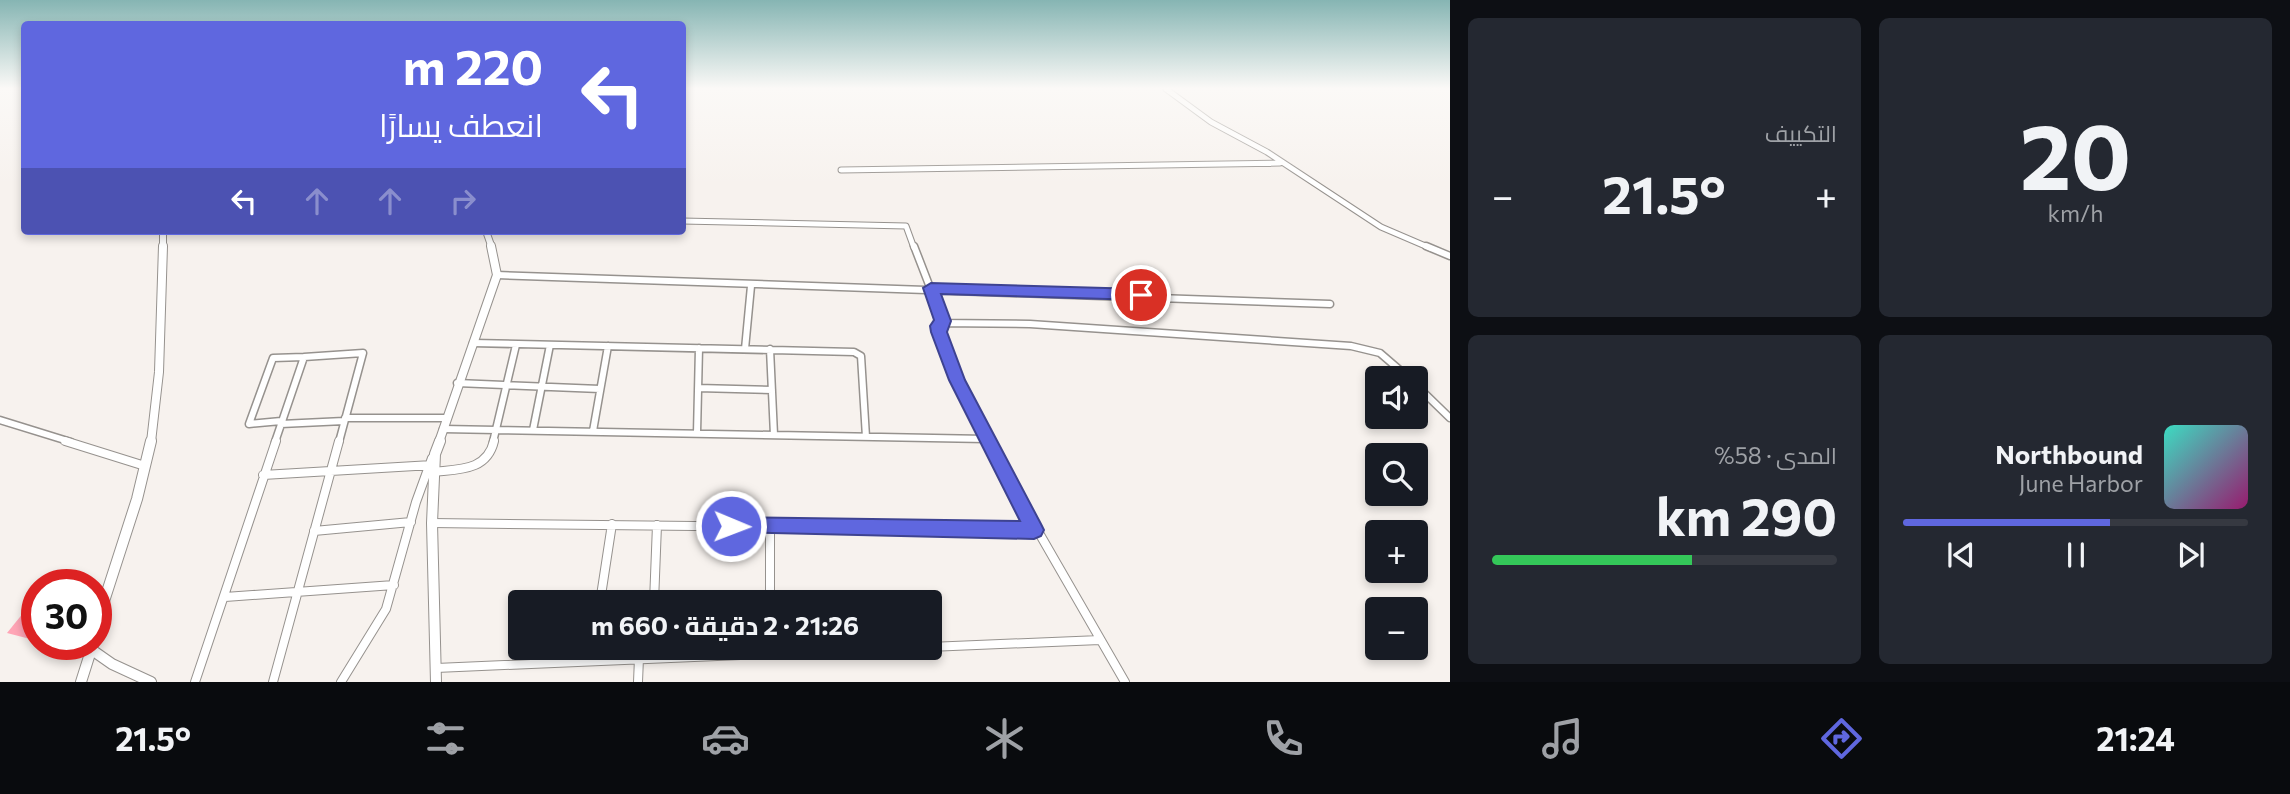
<!DOCTYPE html>
<html lang="ar">
<meta charset="utf-8">
<style>
:root{--surface:#171b24;--page:#242831;--text:#f1f3f6;--muted:#9ea1a6;--line:#363941;--accent:#5f67df}
body{margin:0;font-family:Commissioner,Cairo,sans-serif;background:var(--page);color:var(--text);direction:rtl;height:100vh;display:flex;flex-direction:column;font-size:26px;white-space:nowrap}
*{box-sizing:border-box;margin:0}
p{font-size:23px;color:var(--muted)}
.icon{flex:none;width:38px;height:38px;fill:none;stroke:currentColor;stroke-width:2;stroke-linecap:round;stroke-linejoin:round}
.map{position:relative;flex:1;overflow:hidden;direction:ltr}
.panel{display:flex;flex-direction:column;gap:18px;padding:18px;background:#0d0f14;width:840px}
.panel>*{flex:none}
.hud{position:absolute;left:21px;top:21px;width:665px;height:214px;border-radius:7px;box-shadow:0 4px 10px #0003;direction:rtl;background:#5f67df;color:#fff;overflow:hidden}
.buttons{position:absolute;left:1365px;top:366px;display:grid;gap:14px}
.buttons a{display:grid;place-items:center;width:63px;height:63px;border-radius:7px;background:var(--surface);box-shadow:0 4px 10px #0003;font-size:35px}
.speed{position:absolute;left:21px;top:569px;display:flex;gap:14px;font-size:35px;font-weight:700;text-align:center}
.speed>*{display:grid;place-content:center;width:91px;height:91px;border-radius:50%;background:var(--surface);box-shadow:0 4px 10px #0003;line-height:1}
.speed .limit{border:10px solid #d22;background:#fff;color:#111}
.pin{position:absolute;display:grid;place-items:center;width:60px;height:60px;color:#fff;margin:-30px;border:4px solid #fff;border-radius:50%;box-shadow:0 2px 7px #0007}
.me{position:absolute;width:77px;margin:-38px;rotate:91deg;stroke-linejoin:round;filter:drop-shadow(0 0 5px #0008)}
.turn{display:flex;align-items:center;gap:24px;height:147px;padding:0 28px;font-size:32px}
.turn .icon{width:91px;height:91px;stroke-width:2.5}
.turn b{display:block;font-size:49px;line-height:60px}
.lanes{display:flex;align-items:center;height:66px;padding:0 28px;background:#0003;justify-content:center;gap:35px;direction:ltr}
.lanes .off{opacity:.35}
.big{font-size:52px;font-weight:700;line-height:1.1}
.panel .tile{flex:1;display:flex;flex-direction:column;justify-content:center;gap:10px;min-width:0;padding:0 24px;border-radius:10px;background:var(--page)}
.panel .dial{align-items:center;gap:0}
.dial b{font-size:91px;line-height:1}
.song{display:flex;align-items:center;gap:21px}
.cover{width:84px;height:84px;border-radius:10px;background:linear-gradient(135deg,hsl(170 70% 55%),hsl(320 70% 35%))}
.played{height:7px;border-radius:4px;background:linear-gradient(90deg,var(--accent) 60%,var(--line) 60%)}
.keys{display:flex;justify-content:space-around;direction:ltr}
.heat{display:flex;justify-content:space-between;align-items:center;font-size:38px;direction:ltr}
.charge{height:10px;border-radius:5px;background:linear-gradient(90deg,#34c759 58%,var(--line) 0)}
.panel .tiles{flex:1;display:grid;gap:18px;grid-template-columns:repeat(2,1fr)}
.trip{position:absolute;left:508px;top:590px;width:434px;height:70px;border-radius:7px;background:var(--surface);box-shadow:0 4px 10px #0003;font-weight:700;line-height:70px;text-align:center;direction:rtl}
.tabs{display:flex;height:112px;justify-content:space-around;align-items:center;background:#090b0e;color:var(--muted)}
.tabs .icon{width:49px;height:49px}
.tabs .current{color:var(--accent)}
.tabs b{font-size:32px;color:var(--text)}
main{display:flex;flex:1;min-height:0}
.map>svg:first-child{display:block}
</style>
<main>
<section class="panel">
<div class="tiles">
<div class="tile dial"><b>20</b><p>km/h</p></div>
<div class="tile"><p>التكييف</p>
<div class="heat"><a>−</a><b class="big">21.5°</b><a>+</a></div>
</div>
<div class="tile">
<div class="song"><i class="cover"></i><div><b>Northbound</b><p>June Harbor</p></div></div>
<div class="played"></div>
<div class="keys"><svg class="icon" aria-label="previous" viewBox="0 0 24 24"><path d="M18 5L8 12l10 7zM5 5v14"/></svg><svg class="icon" aria-label="pause" viewBox="0 0 24 24"><path d="M8 5v14M16 5v14"/></svg><svg class="icon" aria-label="next" viewBox="0 0 24 24"><path d="M6 5l10 7-10 7zM19 5v14"/></svg></div>
</div>
<div class="tile"><p>المدى · 58%</p><b class="big">290 km</b><div class="charge"></div></div>
</div>
</section>
<div class="map">
<svg width="1450" height="682" viewBox="0 0 1450 682">
<rect width="100%" height="100%" fill="#f7f2ee"/>
<path fill="#ffa5b6" d="M28 607 37 610V636L34 640 7 633Z"/>
<g fill="none" stroke-linecap="round" stroke-linejoin="round">
<defs>
<path id="minor-far2" d="M1166 89 1211 122 1267 152 1381 227 1430 248
M841 170 1280 163
M682 221 906 226 914 248"/>
<path id="minor-far1" d="M914 246 943 321
M1426 246 1450 256
M497 275 1330 304
M473 343 854 352 861 356 866 437
M745 349 751 286
M770 349 774 435
M457 383 600 389
M1416 385 1450 418
M698 388 772 390
M345 418H447
M0 420 71 442
M281 421 249 424 273 358 304 357
M281 424 344 421
M443 429 986 439
M533 430 550 345
M593 431 608 346
M697 433 699 348
M275 442 304 357 363 353 339 442
M493 442 516 345
M987 442 943 347 939 323 1030 324 1351 346 1380 353 1409 378"/>
<path id="minor" d="M65 441 145 466
M986 441 1125 682
M433 472C459 469 487 471 494 441
M263 475 432 465
M432 523 1034 530
M770 526V602
M314 531 411 522
M225 597 394 585
M600 602 612 524
M654 602 657 525
M929 647 1100 640
M591 660 593 648
M436 668 905 648
M195 682 276 441
M273 682 339 441
M341 682 386 609 416 502 432 458
M638 682 639 658"/>
<path id="tertiary-far2" d="M486 231 492 248
M163 248V231"/>
<path id="tertiary-far1" d="M151 442 159 372 163 246
M439 442 497 275 491 246"/>
<path id="tertiary" d="M96 626 137 499 151 441
M92 650 112 664 151 682
M81 682 93 644
M436 682 432 523 435 454 440 441"/>
</defs>
<use href="#minor-far2" stroke="#96928e" stroke-width="7"/>
<use href="#minor-far1" stroke="#96928e" stroke-width="9"/>
<use href="#minor" stroke="#96928e" stroke-width="10"/>
<use href="#tertiary-far2" stroke="#96928e" stroke-width="8"/>
<use href="#tertiary-far1" stroke="#96928e" stroke-width="10"/>
<use href="#tertiary" stroke="#96928e" stroke-width="12"/>
<use href="#minor-far2" stroke="#fff" stroke-width="5"/>
<use href="#minor-far1" stroke="#fff" stroke-width="6"/>
<use href="#minor" stroke="#fff" stroke-width="8"/>
<use href="#tertiary-far2" stroke="#fff" stroke-width="6"/>
<use href="#tertiary-far1" stroke="#fff" stroke-width="8"/>
<use href="#tertiary" stroke="#fff" stroke-width="10"/>
</g>
<linearGradient id="sky" x2="0" y2="1"><stop stop-color="#86b5b3"/><stop offset="0.48" stop-color="#fbf9f7"/><stop offset="1" stop-color="#fbf9f7" stop-opacity="0"/></linearGradient>
<rect width="1450" height="184" fill="url(#sky)"/>
<path fill="#5f67df" stroke="#3e4391" stroke-width="2" d="M931 283 1141 289 1149 295 1141 300 941 294 951 321 947 332 965 380 1041 524 1044 530 1041 536 1034 539 724 532 721 526 724 520 731 517 1020 521 949 380 931 332 930 326 934 320 923 288Z"/>
</svg>
<div class="buttons">
<a><svg class="icon" aria-label="sound" viewBox="0 0 24 24"><path d="M4 9h4l5-4v14l-5-4H4zM17 9q2 3 0 6"/></svg></a>
<a><svg class="icon" aria-label="search" viewBox="0 0 24 24"><circle cx="10" cy="10" r="6"/><path d="M15 15l6 6"/></svg></a>
<a>+</a>
<a>−</a>
</div>
<div class="speed"><div class="limit">30</div></div>
<div class="pin" style="left:1141px;top:295px;background:#d93025"><svg class="icon" aria-label="arrive" viewBox="0 0 24 24"><path d="M6 21V4h12l-3 4 3 4H6"/></svg></div>
<svg class="me" style="left:731px;top:526px" viewBox="-20 -20 40 40"><circle r="17" fill="#5f67df" stroke="#fff" stroke-width="3"/><path d="M0-11L8 9 0 5-8 9z" fill="#fff"/></svg>
<div class="trip">21:26 · 2 دقيقة · 660 m</div>
<div class="hud">
<div class="turn"><svg class="icon" aria-label="left" viewBox="0 0 24 24"><path d="M17 20v-9H6M10 6l-5 5 5 5"/></svg><div><b>220 m</b>انعطف يسارًا</div></div>
<div class="lanes"><svg class="icon" aria-label="left" viewBox="0 0 24 24"><path d="M17 20v-9H6M10 6l-5 5 5 5"/></svg><svg class="icon off" aria-label="ahead" viewBox="0 0 24 24"><path d="M12 20V5M6 11l6-6 6 6"/></svg><svg class="icon off" aria-label="ahead" viewBox="0 0 24 24"><path d="M12 20V5M6 11l6-6 6 6"/></svg><svg class="icon off" aria-label="right" viewBox="0 0 24 24"><path d="M7 20v-9h11M14 6l5 5-5 5"/></svg></div>
</div>
</div>
</main>
<nav class="tabs">
<b>21:24</b>
<svg class="icon current" aria-label="directions" viewBox="0 0 24 24"><path d="M12 3l9 9-9 9-9-9zM9 14v-3h6M13 9l2 2-2 2"/></svg>
<svg class="icon" aria-label="music" viewBox="0 0 24 24"><path d="M9 18V5l10-2v13"/><circle cx="6" cy="18" r="3"/><circle cx="16" cy="16" r="3"/></svg>
<svg class="icon" aria-label="phone" viewBox="0 0 24 24"><path d="M5 4h4l2 5-3 2q2 4 5 5l2-3 5 2v4C11 20 4 13 5 4z"/></svg>
<svg class="icon" aria-label="climate" viewBox="0 0 24 24"><path d="M12 3v18M4 7l16 10M4 17L20 7"/></svg>
<svg class="icon" aria-label="car" viewBox="0 0 24 24"><path d="M5 17H2v-5l4-1 3-4h7l3 4 3 1v5h-3M9 17h6M6 11h13"/><circle cx="7" cy="17" r="2"/><circle cx="17" cy="17" r="2"/></svg>
<svg class="icon" aria-label="filters" viewBox="0 0 24 24"><path d="M4 7h16M4 17h16"/><circle cx="9" cy="7" r="2"/><circle cx="15" cy="17" r="2"/></svg>
<b>21.5°</b>
</nav>
